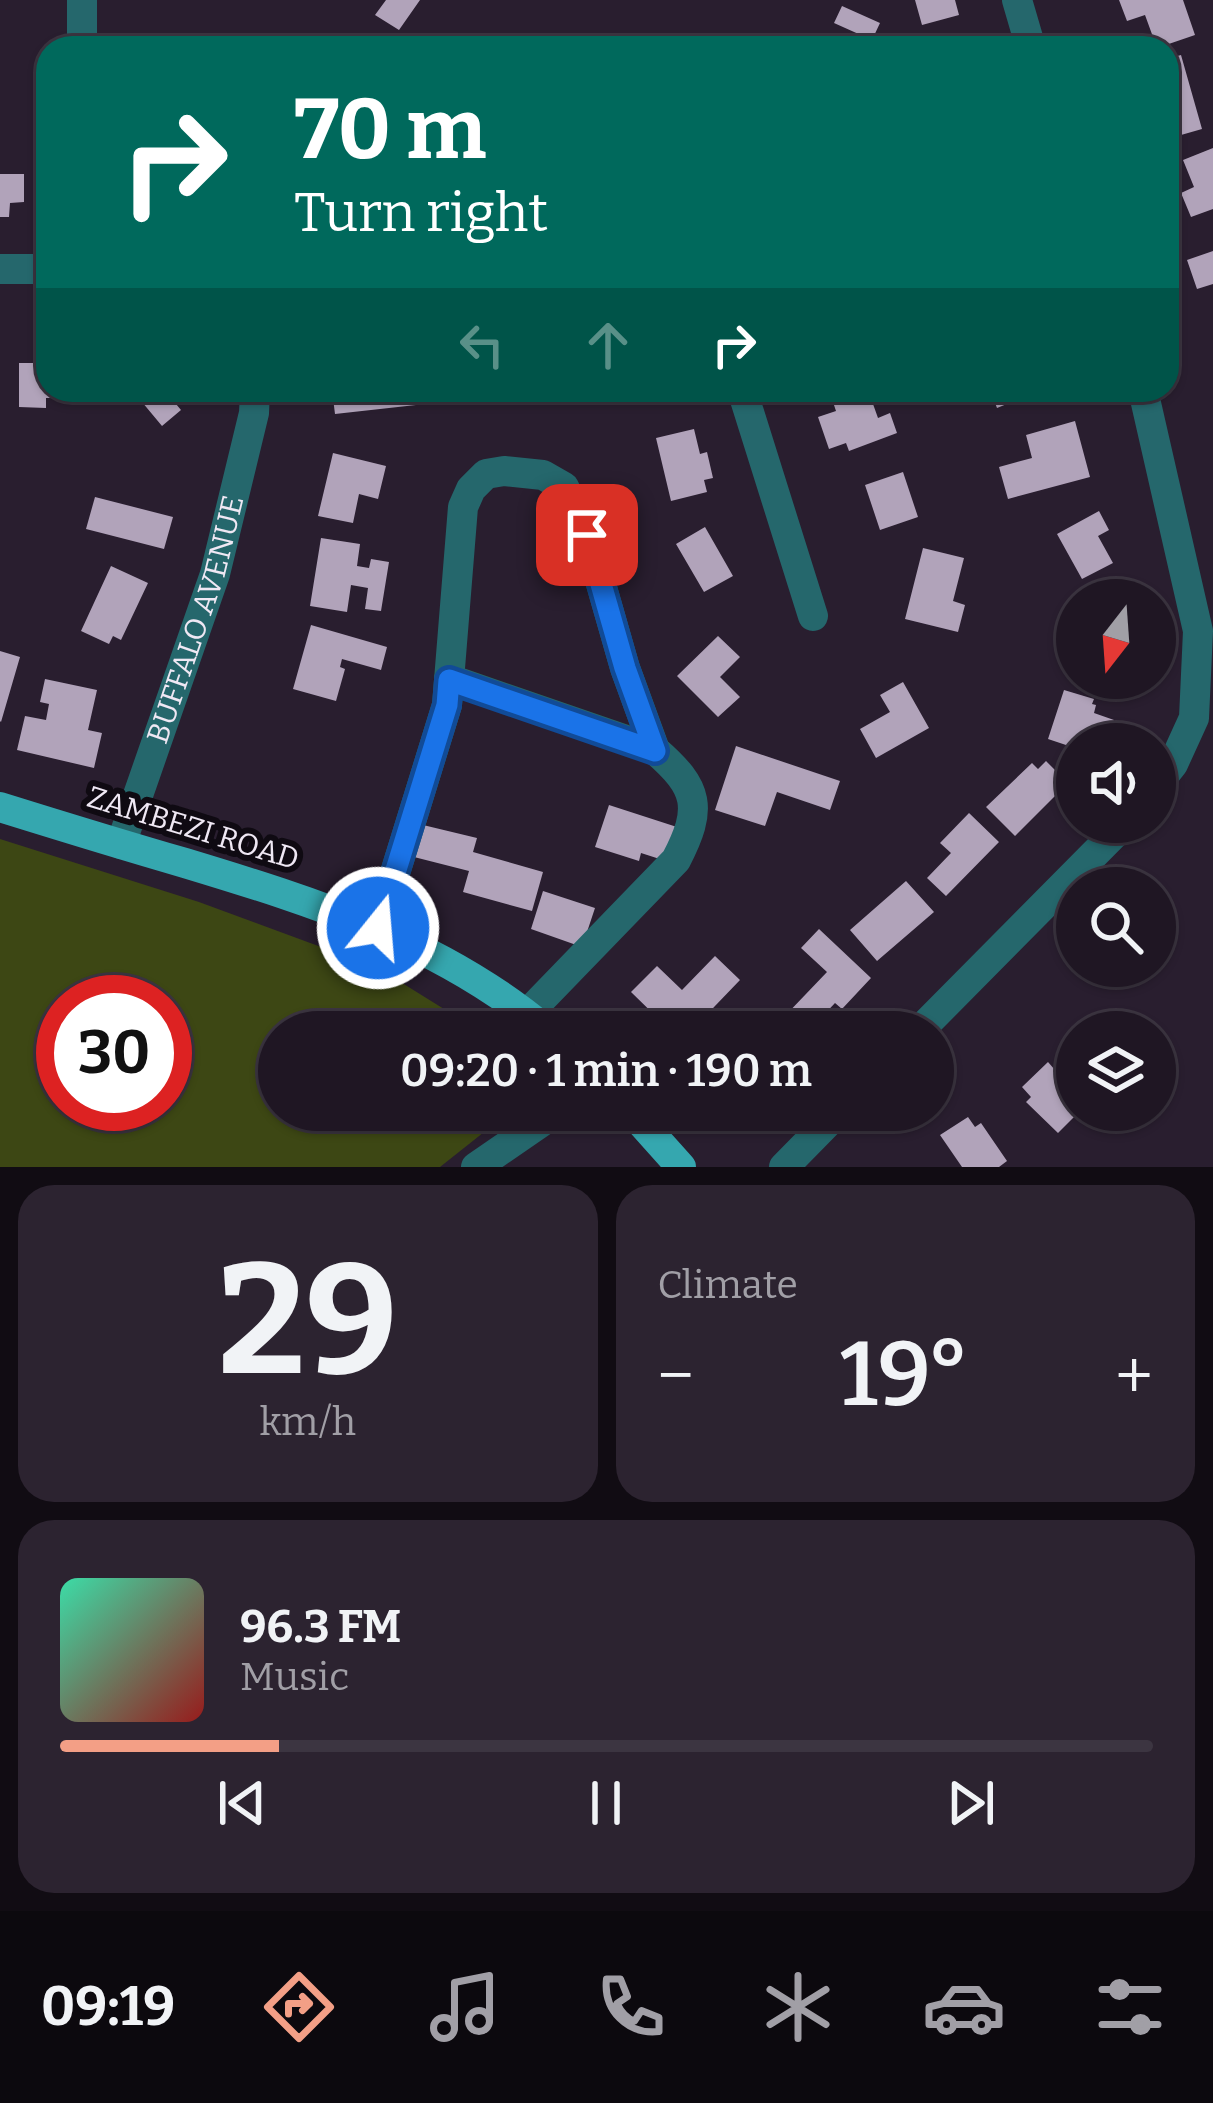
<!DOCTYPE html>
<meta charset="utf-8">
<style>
:root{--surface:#1f1623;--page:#2c2330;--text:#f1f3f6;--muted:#a19fa6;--line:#3c3541;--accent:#f39f86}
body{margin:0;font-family:Bitter,serif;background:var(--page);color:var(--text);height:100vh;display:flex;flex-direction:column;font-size:45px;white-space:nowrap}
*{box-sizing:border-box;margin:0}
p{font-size:39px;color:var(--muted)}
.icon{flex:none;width:66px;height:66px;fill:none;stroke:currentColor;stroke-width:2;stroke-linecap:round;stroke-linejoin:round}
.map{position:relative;height:1167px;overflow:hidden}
.drawer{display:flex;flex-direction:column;gap:18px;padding:18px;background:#110c13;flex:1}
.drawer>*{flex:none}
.hud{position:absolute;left:36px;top:36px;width:1143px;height:366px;border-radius:36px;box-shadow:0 3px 9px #0004,0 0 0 3px var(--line);background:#00695c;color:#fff;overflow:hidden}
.needle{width:78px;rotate:197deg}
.controls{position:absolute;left:1056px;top:579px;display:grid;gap:24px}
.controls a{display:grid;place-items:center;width:120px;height:120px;border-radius:50%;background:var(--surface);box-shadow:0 3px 9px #0004,0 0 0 3px var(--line);font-size:60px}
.speed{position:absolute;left:36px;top:975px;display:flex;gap:24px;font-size:60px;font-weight:700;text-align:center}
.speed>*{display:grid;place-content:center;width:156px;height:156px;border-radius:50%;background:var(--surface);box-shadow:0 3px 9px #0004,0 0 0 3px var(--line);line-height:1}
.speed .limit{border:18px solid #d22;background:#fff;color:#111}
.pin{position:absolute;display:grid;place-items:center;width:102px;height:102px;color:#fff;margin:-51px;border-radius:24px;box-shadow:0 6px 18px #0006}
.me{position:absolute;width:132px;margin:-66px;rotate:17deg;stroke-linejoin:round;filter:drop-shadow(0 0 9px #0008)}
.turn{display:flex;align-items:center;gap:42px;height:252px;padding:0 60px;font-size:54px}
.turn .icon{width:156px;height:156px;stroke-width:2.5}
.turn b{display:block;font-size:84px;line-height:102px}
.lanes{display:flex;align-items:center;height:114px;padding:0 60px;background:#0003;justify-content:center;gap:60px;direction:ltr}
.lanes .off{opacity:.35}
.big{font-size:90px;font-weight:600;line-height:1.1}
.drawer .tile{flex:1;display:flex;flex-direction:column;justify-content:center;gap:18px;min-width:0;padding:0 42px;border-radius:36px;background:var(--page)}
.drawer .dial{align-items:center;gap:0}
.dial b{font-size:156px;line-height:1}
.song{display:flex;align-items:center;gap:36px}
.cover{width:144px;height:144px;border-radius:18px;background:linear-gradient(135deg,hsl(160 70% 55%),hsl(0 70% 35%))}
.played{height:12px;border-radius:6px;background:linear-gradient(90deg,var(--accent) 20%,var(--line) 20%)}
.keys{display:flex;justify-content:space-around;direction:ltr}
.heat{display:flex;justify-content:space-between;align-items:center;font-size:66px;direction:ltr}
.drawer .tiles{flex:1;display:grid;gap:18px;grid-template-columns:1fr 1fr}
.tile:last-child{grid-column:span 2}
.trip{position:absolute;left:258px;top:1011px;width:696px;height:120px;border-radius:60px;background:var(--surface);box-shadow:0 3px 9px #0004,0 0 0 3px var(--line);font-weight:600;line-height:120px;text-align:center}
.tab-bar{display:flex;height:192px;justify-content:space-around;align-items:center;background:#0c090e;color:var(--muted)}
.tab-bar .icon{width:84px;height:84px}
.tab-bar .on{color:var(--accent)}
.tab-bar b{font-size:54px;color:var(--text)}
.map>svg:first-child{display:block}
</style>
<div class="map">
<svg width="1213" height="1167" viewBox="0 0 1213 1167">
<rect width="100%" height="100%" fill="#291e2f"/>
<path fill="#3d4714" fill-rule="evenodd" d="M0 839 199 902 378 968 481 1032H279V1110H512L440 1167H0ZM63 1002H165V1104H63Z"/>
<path fill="#b1a3ba" d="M386 0H420L399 30 375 15Z
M915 0H955L959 15 922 25Z
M1119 0H1183L1195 35 1157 48 1145 15 1127 21Z
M842 6 880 23 872 40 834 23Z
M196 33 200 48H155L154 42Z
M1181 55 1202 129 1167 139V59Z
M1213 148V209L1191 217 1181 193 1194 187 1183 160Z
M0 174H24V202L10 203 9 217H0Z
M1213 251V284L1197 289 1187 260Z
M19 363H48V390H88V398H46V408L19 407Z
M132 390H181L171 398 181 410 162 426Z
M332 390H415L416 405 335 414Z
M849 390H868L878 418 890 413 897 433 849 451 846 443 829 449 818 417 836 411 831 396Z
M990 390H1042L997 408Z
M1075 421 1090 477 1008 499 999 467 1032 458 1026 435Z
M694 429 700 454 707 452 713 478 704 480 707 492 671 501 656 438Z
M333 453 386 466 378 499 359 494 353 523 318 516Z
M903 472 918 517 880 530 865 485Z
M95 497 173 517 164 549 86 529Z
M1099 511 1109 530 1098 536 1113 563 1082 579 1057 534Z
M705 527 733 576 704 592 676 544Z
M321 538 360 544 357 566 369 568 371 559 389 562 381 611 365 609 368 588 351 585 347 612 310 606Z
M923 548 964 558 953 601 965 605 958 632 905 619Z
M111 566 148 583 121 640 113 636 109 644 81 631Z
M311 625 387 647 381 670 342 659 340 667 345 669 336 701 293 689Z
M718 636 740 657 720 677 740 697 718 717 677 676Z
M0 651 20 657 1 722 0 721Z
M45 679 97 690 88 730 102 733 94 768 17 750 25 716 46 720 49 704 40 702Z
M903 682 929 728 876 758 860 729 890 712 880 695Z
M1064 690 1094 699 1092 704 1096 705 1094 713 1114 720 1108 739 1096 735 1093 744 1075 738 1072 747 1048 739Z
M736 746 840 781 830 810 777 792 765 826 715 810Z
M1046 761 1061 776 1054 783 1061 790 1015 836 986 807 1032 763 1038 769Z
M609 805 680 828 669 862 641 853 639 861 595 847Z
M969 813 999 842 946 896 927 878 951 853 940 843Z
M423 825 477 838 473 852 543 872 532 911 463 892 469 871 414 857Z
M906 881 934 912 877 961 850 930Z
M543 891 595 908 582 947 531 929Z
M819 929 871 978 842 1009 835 1003 817 1022 821 1026 816 1032H799L783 1018 827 972 801 948Z
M715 956 740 980 690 1032H672L631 992 657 966 682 990Z
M1077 1048V1110H1081L1058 1133 1026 1102 1031 1097 1022 1087 1048 1062 1055 1070Z
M968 1117 975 1127 981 1123 1007 1161 999 1167H962L940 1135Z"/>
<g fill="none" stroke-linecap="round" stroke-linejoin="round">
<g stroke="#25676c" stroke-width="30">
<path d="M82 0V48"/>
<path d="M1017 0 1031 48"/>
<path d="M0 269H48"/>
<path d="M742 390 813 616"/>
<path d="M1143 390 1198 631 1194 718 1173 764 1155 787"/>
<path d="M449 679 655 750C699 788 703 808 676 860L527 1014"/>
<path id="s1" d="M121 844 215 574 254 413 255 390"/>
<path d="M378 928 447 705 463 507 471 489 486 474 504 471 543 475 564 487 587 535 625 668 655 750"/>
<path d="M918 1032 1126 822"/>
<path d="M476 1167 559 1110"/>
<path d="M784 1167 840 1110"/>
</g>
<path stroke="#35a7af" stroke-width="30" d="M0 807C61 826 123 845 185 863 314 902 444 943 548 1032
M630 1110 681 1167"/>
</g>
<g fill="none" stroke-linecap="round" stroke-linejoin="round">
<defs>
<path id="route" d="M378 928 447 705 449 680 655 751 625 668 587 535"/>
</defs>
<use href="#route" stroke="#114b97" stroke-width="30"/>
<use href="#route" stroke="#1a73e8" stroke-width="21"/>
</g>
<g text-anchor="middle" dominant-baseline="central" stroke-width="12" stroke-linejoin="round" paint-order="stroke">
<g font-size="30" fill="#efe8f4" stroke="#0f0a12">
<text stroke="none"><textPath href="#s1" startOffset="237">BUFFALO AVENUE</textPath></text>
<text transform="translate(193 828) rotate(17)">ZAMBEZI ROAD</text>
</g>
</g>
</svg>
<div class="controls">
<a><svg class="needle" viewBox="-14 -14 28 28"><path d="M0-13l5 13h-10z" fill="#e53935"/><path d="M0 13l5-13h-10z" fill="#a19fa6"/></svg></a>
<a><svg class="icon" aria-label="sound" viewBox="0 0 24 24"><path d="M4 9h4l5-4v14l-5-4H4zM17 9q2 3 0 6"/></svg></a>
<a><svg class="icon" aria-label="search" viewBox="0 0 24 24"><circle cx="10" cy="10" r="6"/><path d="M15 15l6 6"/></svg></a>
<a><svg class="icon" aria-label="layers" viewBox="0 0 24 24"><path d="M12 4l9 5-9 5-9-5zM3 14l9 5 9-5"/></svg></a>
</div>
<div class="speed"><div class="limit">30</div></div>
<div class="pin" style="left:587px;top:535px;background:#d93025"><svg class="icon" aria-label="arrive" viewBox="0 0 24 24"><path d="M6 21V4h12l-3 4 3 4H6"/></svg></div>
<svg class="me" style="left:378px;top:928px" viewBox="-20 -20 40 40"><circle r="17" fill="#1a73e8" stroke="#fff" stroke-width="3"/><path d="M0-11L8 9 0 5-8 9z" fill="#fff"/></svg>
<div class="trip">09:20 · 1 min · 190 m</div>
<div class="hud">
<div class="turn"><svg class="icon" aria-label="right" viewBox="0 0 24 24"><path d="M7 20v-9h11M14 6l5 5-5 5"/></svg><div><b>70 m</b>Turn right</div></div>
<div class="lanes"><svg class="icon off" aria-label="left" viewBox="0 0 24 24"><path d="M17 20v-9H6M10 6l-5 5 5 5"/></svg><svg class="icon off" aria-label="ahead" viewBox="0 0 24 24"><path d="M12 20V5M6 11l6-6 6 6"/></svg><svg class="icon" aria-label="right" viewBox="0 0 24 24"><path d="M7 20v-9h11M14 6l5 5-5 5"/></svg></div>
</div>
</div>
<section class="drawer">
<div class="tiles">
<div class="tile dial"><b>29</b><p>km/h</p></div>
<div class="tile"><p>Climate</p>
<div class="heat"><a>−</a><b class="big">19°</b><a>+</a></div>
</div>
<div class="tile">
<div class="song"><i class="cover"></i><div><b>96.3 FM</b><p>Music</p></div></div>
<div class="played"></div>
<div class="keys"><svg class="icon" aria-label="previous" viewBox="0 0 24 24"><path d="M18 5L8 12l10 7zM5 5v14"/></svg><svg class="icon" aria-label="pause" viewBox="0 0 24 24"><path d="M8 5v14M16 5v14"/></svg><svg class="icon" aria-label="next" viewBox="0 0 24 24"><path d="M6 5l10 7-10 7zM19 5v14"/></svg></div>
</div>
</div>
</section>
<nav class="tab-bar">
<b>09:19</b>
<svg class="icon on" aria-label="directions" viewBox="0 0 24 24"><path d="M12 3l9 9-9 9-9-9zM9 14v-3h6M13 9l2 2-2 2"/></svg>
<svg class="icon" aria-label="music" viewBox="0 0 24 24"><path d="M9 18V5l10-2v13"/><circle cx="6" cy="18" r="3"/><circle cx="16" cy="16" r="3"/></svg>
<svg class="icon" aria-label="phone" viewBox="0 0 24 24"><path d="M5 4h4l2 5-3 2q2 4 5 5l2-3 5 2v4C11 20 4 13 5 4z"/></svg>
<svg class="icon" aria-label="climate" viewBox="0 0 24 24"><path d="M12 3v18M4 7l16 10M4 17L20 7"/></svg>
<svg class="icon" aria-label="car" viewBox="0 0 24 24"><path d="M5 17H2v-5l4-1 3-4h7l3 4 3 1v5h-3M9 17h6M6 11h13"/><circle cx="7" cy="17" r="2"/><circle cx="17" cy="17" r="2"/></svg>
<svg class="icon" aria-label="filters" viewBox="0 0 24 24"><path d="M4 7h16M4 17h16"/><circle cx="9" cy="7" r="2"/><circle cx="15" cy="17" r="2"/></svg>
</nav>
